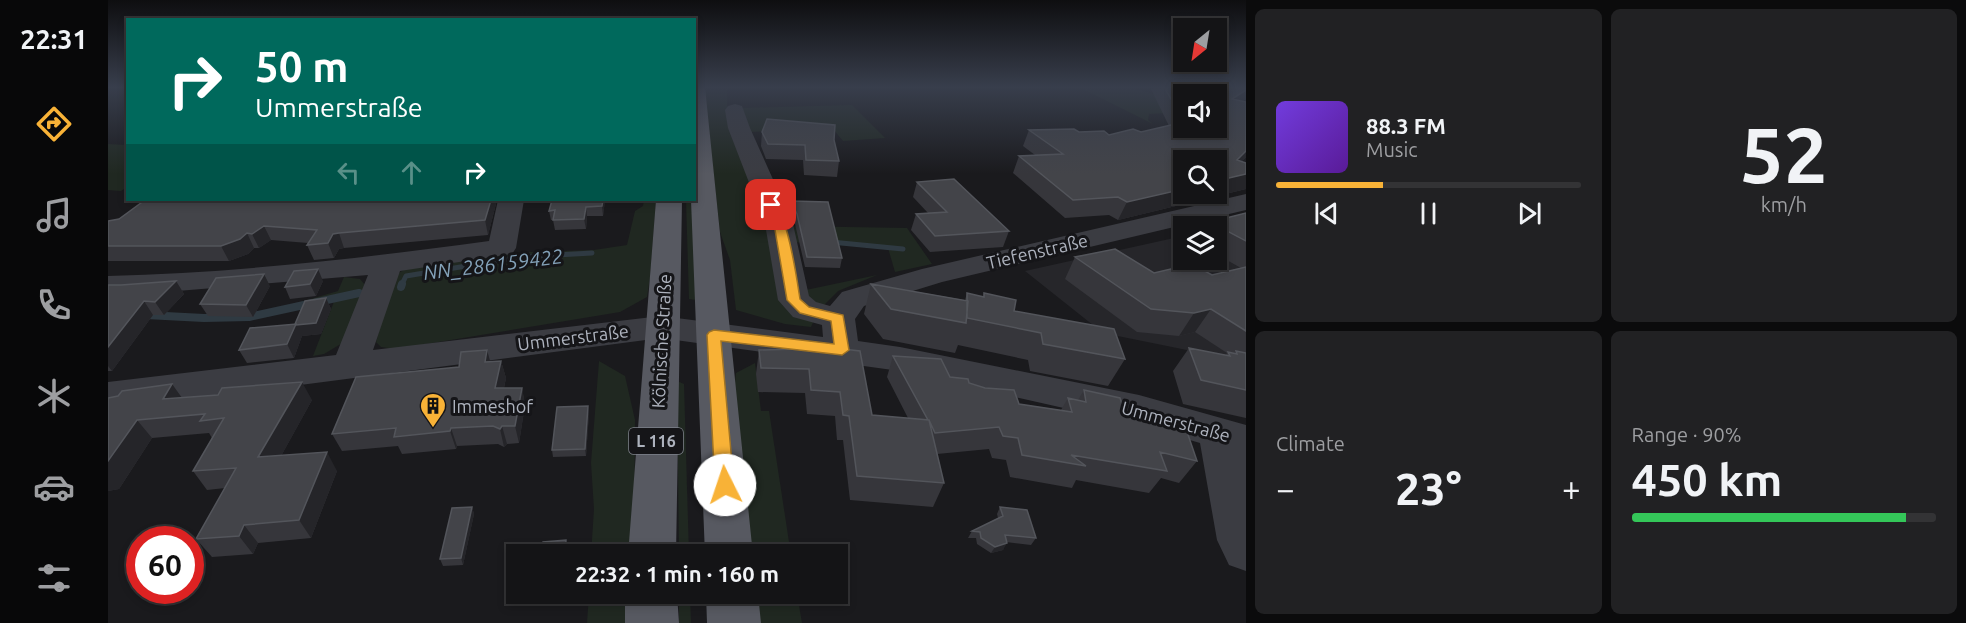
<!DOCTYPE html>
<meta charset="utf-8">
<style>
:root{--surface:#141416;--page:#212123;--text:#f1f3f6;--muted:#9d9ea1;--line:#333335;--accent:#f8b237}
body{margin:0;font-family:Ubuntu,sans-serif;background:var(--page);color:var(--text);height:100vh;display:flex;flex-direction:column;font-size:22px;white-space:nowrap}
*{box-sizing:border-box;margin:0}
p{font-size:20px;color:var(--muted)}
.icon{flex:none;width:33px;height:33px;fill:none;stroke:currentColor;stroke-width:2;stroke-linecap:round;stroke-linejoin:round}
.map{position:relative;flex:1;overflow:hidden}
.side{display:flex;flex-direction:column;gap:9px;padding:9px;background:#0b0b0c;width:720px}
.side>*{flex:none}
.top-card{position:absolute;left:18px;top:18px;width:570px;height:183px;border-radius:0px;box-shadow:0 3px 9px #0003,0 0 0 2px var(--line);background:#00695c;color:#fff;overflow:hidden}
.needle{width:39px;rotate:210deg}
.fabs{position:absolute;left:1065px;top:18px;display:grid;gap:12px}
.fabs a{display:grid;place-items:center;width:54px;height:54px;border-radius:0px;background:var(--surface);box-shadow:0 3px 9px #0003,0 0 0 2px var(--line);font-size:30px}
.speed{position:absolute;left:18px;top:526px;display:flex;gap:12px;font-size:30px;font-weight:700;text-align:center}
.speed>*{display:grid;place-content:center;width:78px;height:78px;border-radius:50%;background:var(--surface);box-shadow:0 3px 9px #0003,0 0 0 2px var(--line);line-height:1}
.speed .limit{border:9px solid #d22;background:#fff;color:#111}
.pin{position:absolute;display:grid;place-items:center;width:51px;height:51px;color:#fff;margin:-26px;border-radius:12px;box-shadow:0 3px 9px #0006}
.me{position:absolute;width:66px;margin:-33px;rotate:356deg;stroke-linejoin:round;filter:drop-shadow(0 0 4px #0008)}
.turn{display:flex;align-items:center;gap:21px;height:126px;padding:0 30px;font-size:27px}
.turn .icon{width:78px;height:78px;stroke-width:2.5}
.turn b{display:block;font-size:42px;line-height:51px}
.lanes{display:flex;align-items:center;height:57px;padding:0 30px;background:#0003;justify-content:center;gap:30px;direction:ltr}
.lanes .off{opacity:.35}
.big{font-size:45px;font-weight:600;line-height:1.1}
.side .card{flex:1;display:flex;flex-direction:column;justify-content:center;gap:9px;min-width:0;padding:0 21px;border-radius:9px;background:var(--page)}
.side .dial{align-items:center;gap:0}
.dial b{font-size:78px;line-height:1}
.song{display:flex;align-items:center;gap:18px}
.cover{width:72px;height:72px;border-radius:9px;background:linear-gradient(135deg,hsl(260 70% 55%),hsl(270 70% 35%))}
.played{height:6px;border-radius:3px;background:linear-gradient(90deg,var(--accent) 35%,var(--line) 35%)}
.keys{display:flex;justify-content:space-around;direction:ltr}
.heat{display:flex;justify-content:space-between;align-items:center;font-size:33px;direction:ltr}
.charge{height:9px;border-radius:4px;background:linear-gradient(90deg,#34c759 90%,var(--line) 0)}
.side .tiles{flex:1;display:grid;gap:9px;grid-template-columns:repeat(2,1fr)}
.trip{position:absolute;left:398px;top:544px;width:342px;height:60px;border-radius:0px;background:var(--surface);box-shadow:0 3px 9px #0003,0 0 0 2px var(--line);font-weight:600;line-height:60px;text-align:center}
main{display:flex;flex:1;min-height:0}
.tabs{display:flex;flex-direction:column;width:108px;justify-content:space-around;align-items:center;background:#080809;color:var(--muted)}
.tabs .icon{width:42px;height:42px}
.tabs .on{color:var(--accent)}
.tabs b{font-size:27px;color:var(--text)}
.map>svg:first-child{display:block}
</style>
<main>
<nav class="tabs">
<b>22:31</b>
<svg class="icon on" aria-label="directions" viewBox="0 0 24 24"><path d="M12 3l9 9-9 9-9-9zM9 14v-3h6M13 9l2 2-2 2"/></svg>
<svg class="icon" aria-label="music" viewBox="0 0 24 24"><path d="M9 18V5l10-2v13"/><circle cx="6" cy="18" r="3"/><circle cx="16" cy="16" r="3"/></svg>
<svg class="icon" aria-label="phone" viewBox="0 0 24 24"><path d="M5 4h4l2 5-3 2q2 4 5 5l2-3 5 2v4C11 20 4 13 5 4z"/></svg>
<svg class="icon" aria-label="climate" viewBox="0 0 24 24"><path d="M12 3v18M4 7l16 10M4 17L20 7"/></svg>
<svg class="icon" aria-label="car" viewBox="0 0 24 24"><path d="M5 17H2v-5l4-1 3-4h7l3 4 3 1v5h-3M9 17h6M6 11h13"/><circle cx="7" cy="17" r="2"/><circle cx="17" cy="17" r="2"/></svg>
<svg class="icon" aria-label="filters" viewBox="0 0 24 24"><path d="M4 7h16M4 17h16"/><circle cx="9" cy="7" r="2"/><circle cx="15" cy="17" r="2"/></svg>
</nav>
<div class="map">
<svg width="1138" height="623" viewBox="0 0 1138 623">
<rect width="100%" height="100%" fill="#1a1a1d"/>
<path fill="#26262a" d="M1138 222V362L995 333 917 271 1075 236 1076 260H1108L1109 228Z"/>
<path fill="#202821" d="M596 87H619V108L707 318 703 327 677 324 628 310 622 260 612 232Z
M971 87H1020L1075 102 1059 113 1041 114 1040 120 1045 124Z
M744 105 777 138 735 141 726 130 637 132 631 108Z
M0 144 19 145V187L13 191 0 190Z
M536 200H548L542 278 539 297 512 312 288 349 273 347 268 342 286 276 299 268 391 253 486 250 519 245 527 211 535 206Z
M578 200H585L588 300 581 299Z
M678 226 799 228 824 264 787 272 780 248 683 242Z
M769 275 730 291 713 308 693 291Z
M236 277 252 279 257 285 236 342 216 354 205 356 227 299C199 300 174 316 146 319 111 323 76 317 40 316L158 312 230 291Z
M491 361 517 376 527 420 526 555H483L486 509 483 463Z
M647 363 653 411H661L683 555H640L625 400 628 373Z
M569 381 576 384 581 555H571Z
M481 594H526L525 623H479Z
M571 594H582L583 623H571Z
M644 594H689L694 623H646Z"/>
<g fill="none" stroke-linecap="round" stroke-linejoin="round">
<path stroke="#2f3a42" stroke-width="5" d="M723 242 795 249
M293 286 298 276 413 257 484 253"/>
<path stroke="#2f3a42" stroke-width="8" d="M293 287 294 284
M38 315 96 318 141 317 251 293"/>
<path fill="#3b3c42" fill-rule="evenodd" d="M627 104 634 106 642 128 685 224 701 296 708 302 722 306 734 292 814 269 1138 194V210L834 282 756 306 747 319 750 341 792 347 1031 395 1138 425V571L1121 565 1109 540 1092 443 1031 425 792 371 553 338 0 410V382L228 355 260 275 45 293 0 294V276C127 273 255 258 381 241L390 200H416L408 248 404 254 292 271 265 350 553 316 715 337 714 325 685 317 670 300 657 224 620 128 617 110 620 106Z"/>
<path fill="#575961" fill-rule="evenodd" d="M586 87H597L645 555H597L583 200H586Z
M548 200H574L568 555H520Z
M517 594H569L571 623H517Z
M598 594H650L653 623H599Z"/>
</g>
<path fill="#36363b" d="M1042 87H1138V99L1134 101 1138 102V157L1133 162 1138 163V189L1010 220 1001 215 957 218 905 173 911 156 927 155 915 146 921 130 1001 135 1033 132 1061 126Z
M654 132 726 140 731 161 729 177 696 175 695 160 658 159 653 146Z
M809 182 901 231 895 247 822 252 803 230 808 214 820 213 805 197Z
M389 200 380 235 236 248 231 249 226 258 206 260 199 245 200 243 163 240 151 248H146L140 254 121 261H0V221L135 202Z
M497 200 495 216H479L478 229 447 230 445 220H443L441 211Z
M683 201 734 258 732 268 697 267 687 224 682 211Z
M1138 213V418L1075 404 1065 371 1081 348 1118 355 1119 353 1087 332 1071 336 1029 332 957 279 967 257 1046 273 1104 275 1133 268 1108 254V226H1099L1102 222Z
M68 281 76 294 56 315H45L4 371H0V285H13Z
M215 281 208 296 182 299 177 287Z
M763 284 857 300 859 293 875 297 876 293 906 311 1017 359 1000 386 922 371 920 360 850 345 847 353 775 339 756 314Z
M162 286 145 317 100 316 92 304Z
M218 298 223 309 213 334 194 336 186 358 139 363 131 350 187 324Z
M726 348 764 415 800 418 779 377 785 356 842 377 861 383 911 404 953 410 960 398 970 400 976 390 1016 411 1089 461 1071 483 1053 478 1041 493 968 480 964 488 902 477 898 460 884 458 881 449 829 454 836 483 825 507 742 500 735 440H729L727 416 699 414 697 393 650 392 648 374 651 350Z
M379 350 382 362 393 361 398 378 396 388H414L417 405 411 443 399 444 396 447 390 444 349 446 348 449 294 454 290 446 234 451 224 434 351 367Z
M64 384 73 398 204 400 173 456 229 471 203 538 150 543 145 554 104 557 88 539 117 488 99 490 85 471 104 438 101 433 44 438 11 489 0 491V398Z
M481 413 478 456 445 457 444 450Z
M364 507 366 514 355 565 335 566 332 559Z
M892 507 928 538 923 545 898 542 895 550 883 553 869 544 868 538H860L864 531 890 518 889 514Z"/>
<path fill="#252529" d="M1138 90V99L1116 114 1124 99Z
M1138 151V157L1118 177 1129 160Z
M1138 174V189L1010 220 1019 202 1076 189V194H1108V181Z
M383 200H389L380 235 377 220Z
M495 200H497L495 216 494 206Z
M478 207 479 216 478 229 476 219Z
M156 226 163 240 151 248 144 234Z
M139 233 146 248 140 254 121 261 113 246Z
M231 233 236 248 231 249 226 258 220 243 225 234Z
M210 269 215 281 208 296 202 284Z
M156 274 162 286 145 317 138 305Z
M68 281 76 294 56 315 47 302Z
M218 298 223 309 213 334 194 336 186 358 179 344 186 326Z
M36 301 45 315 4 371 0 366V347Z
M1103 309 1087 332 1071 336 1086 313Z
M379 350 384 368 377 362Z
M393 361 398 378 392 405 387 388Z
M194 382 204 400 162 476 150 457Z
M64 384 77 402 69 417 55 399Z
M414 388 417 405 411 443 407 426Z
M480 406 481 413 478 456 477 449Z
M29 420 44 438 11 489 0 491V461Z
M394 426 399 444 396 447 392 429Z
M343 428 349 446 348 449 342 431Z
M219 452 229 471 203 538 191 520Z
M364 507 366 514 355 565 353 558Z
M136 525 150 543 145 554 131 536Z
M458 540 460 547 459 555H457Z
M899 543 895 550 883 553 887 547Z"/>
<path fill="#434449" stroke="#53555b" stroke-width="1.5" d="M1056 87H1138V90L1124 99 1138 102V151L1129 160 1138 163V174L1108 181V160H1076V189L1019 202 1010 197 965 200 911 156 955 154 921 130 966 129 971 132 996 131 1001 135 1025 129 1033 132 1076 122V128H1108V94H1076V121Z
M659 119 727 125 726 140 731 161 698 160 697 145 660 144 654 132Z
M846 179 901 231 827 236 808 214 839 212 809 182Z
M37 200H114L135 202 141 200H383L377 220 231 233 225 234 220 243 199 245 209 230 156 226 144 234 139 233 132 239 113 246H0V221L11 219Z
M444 200H495L494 206 478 207 476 219 445 220 447 210 441 211Z
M683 201 720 202 734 258 699 257 689 214Z
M1138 213V241L1102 222Z
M1007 249 1046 273 1084 264 1104 275 1138 267V331L1103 309 1086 313 1043 309 967 257Z
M210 269 202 284 177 287 186 271Z
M156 274 138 305 92 304 108 278Z
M68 281 47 302 36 301 0 347V285H13Z
M763 284 860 301 858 323 783 309Z
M859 293 876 297V293L908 300 906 311 1006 329 1017 359 935 344 933 333 859 318Z
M218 298 208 323 188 325 187 324 197 301Z
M188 324 179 344 131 350 142 328Z
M726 348 752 351 764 415 821 420 836 483 749 476 741 416 735 415 732 392 703 390 701 369 653 368 651 350Z
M1081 348 1122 356 1120 352 1129 354 1128 351 1138 353V390L1093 380Z
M379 350 377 362 393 361 387 388H414L407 426H394L392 429 385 426 343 428 342 431 286 437 288 428 224 434 248 377 351 367 353 352Z
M785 356 833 359 842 377 860 379 861 383 877 388 906 390 911 404 964 412 960 398 978 402 976 390 1012 398 1016 411 1077 426 1089 461 1052 452 1059 471 963 455 978 466 914 455 910 438 895 436 891 427 827 433 821 420H820Z
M194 382 150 457 219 452 191 520 136 525 131 536 88 539 128 468 85 471 116 418 92 421 97 414 29 420 0 461V398L10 396 14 391 64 384 55 399 110 395 114 388Z
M480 406 477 449 444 450 449 407Z
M364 507 353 558 332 559 344 508Z
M892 507 919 510 928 538 897 535 899 543 887 547 873 538 872 532 864 531 895 516Z
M458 540 457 555H434L435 542Z"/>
<linearGradient id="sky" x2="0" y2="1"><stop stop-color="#0e0e10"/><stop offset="0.5" stop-color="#383e4c"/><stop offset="1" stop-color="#383e4c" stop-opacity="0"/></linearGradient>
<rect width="1138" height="174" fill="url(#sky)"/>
<path fill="#f8b237" stroke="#a17424" stroke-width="1.5" d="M663 201C679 207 689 280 692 299L701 307 735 315 741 350 734 355 613 341 626 485 623 491 617 493 610 491 607 485 599 335 601 332 606 330 726 344 723 321 692 313 679 300 666 224 658 205Z"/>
<defs>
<symbol id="building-pin" viewBox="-11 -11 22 30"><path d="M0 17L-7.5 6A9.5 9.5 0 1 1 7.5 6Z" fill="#f8b237" stroke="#151518"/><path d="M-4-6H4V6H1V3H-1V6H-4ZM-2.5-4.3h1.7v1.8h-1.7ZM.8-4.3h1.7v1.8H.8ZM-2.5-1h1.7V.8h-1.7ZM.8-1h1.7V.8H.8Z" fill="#111"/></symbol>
</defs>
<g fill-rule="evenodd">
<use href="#building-pin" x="310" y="391" width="30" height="40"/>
</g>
<g text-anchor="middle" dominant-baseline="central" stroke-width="6" stroke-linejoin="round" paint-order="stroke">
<rect fill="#151518" stroke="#7f838c" stroke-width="1.5" x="521" y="428" width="54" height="26" rx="4.5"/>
<g font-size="16" font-weight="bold" fill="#adb2bd">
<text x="548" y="441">L 116</text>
</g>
<g font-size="18" fill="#adb2bd" stroke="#151518">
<text transform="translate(929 251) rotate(-13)">Tiefenstraße</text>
<text transform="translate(465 337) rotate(-7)">Ummerstraße</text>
<text transform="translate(553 341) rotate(-87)">Kölnische Straße</text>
<text transform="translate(1068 421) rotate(15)">Ummerstraße</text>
</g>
<g font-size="18" fill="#adb2bd" stroke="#151518" text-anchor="start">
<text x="344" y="406">Immeshof</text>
</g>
<g font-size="20" font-style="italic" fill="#83a1b8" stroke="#151518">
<text transform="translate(385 264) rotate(-7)">NN_286159422</text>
</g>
</g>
</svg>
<div class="fabs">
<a><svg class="needle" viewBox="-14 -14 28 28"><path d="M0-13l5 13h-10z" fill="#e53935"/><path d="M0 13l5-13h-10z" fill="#9d9ea1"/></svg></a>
<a><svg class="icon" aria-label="sound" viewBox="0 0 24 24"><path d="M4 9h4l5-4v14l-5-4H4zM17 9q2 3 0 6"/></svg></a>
<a><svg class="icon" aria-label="search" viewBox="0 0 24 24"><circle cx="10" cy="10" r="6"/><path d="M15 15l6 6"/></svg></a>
<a><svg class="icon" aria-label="layers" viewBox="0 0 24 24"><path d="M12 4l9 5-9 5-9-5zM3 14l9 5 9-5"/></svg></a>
</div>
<div class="speed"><div class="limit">60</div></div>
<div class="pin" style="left:663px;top:205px;background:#d93025"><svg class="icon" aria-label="arrive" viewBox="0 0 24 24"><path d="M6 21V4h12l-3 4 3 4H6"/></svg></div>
<svg class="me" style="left:617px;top:485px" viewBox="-20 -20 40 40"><circle r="19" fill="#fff"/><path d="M0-13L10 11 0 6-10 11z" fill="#f8b237"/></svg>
<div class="trip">22:32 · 1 min · 160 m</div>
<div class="top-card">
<div class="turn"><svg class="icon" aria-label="right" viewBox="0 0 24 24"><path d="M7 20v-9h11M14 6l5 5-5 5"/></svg><div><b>50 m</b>Ummerstraße</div></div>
<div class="lanes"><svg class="icon off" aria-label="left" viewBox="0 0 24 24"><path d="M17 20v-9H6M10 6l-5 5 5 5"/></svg><svg class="icon off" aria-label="ahead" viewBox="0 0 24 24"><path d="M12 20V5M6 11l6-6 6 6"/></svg><svg class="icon" aria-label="right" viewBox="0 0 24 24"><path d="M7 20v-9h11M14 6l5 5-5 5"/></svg></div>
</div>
</div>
<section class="side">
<div class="tiles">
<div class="card">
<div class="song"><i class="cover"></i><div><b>88.3 FM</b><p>Music</p></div></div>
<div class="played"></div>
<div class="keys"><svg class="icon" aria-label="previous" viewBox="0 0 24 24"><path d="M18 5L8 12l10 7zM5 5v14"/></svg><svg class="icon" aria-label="pause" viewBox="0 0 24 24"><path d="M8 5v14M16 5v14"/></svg><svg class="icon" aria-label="next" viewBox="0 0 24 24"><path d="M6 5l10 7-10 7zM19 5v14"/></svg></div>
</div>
<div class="card dial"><b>52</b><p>km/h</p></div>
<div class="card"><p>Climate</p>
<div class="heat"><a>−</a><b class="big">23°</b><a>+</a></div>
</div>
<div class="card"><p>Range · 90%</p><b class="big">450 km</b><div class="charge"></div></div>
</div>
</section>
</main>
